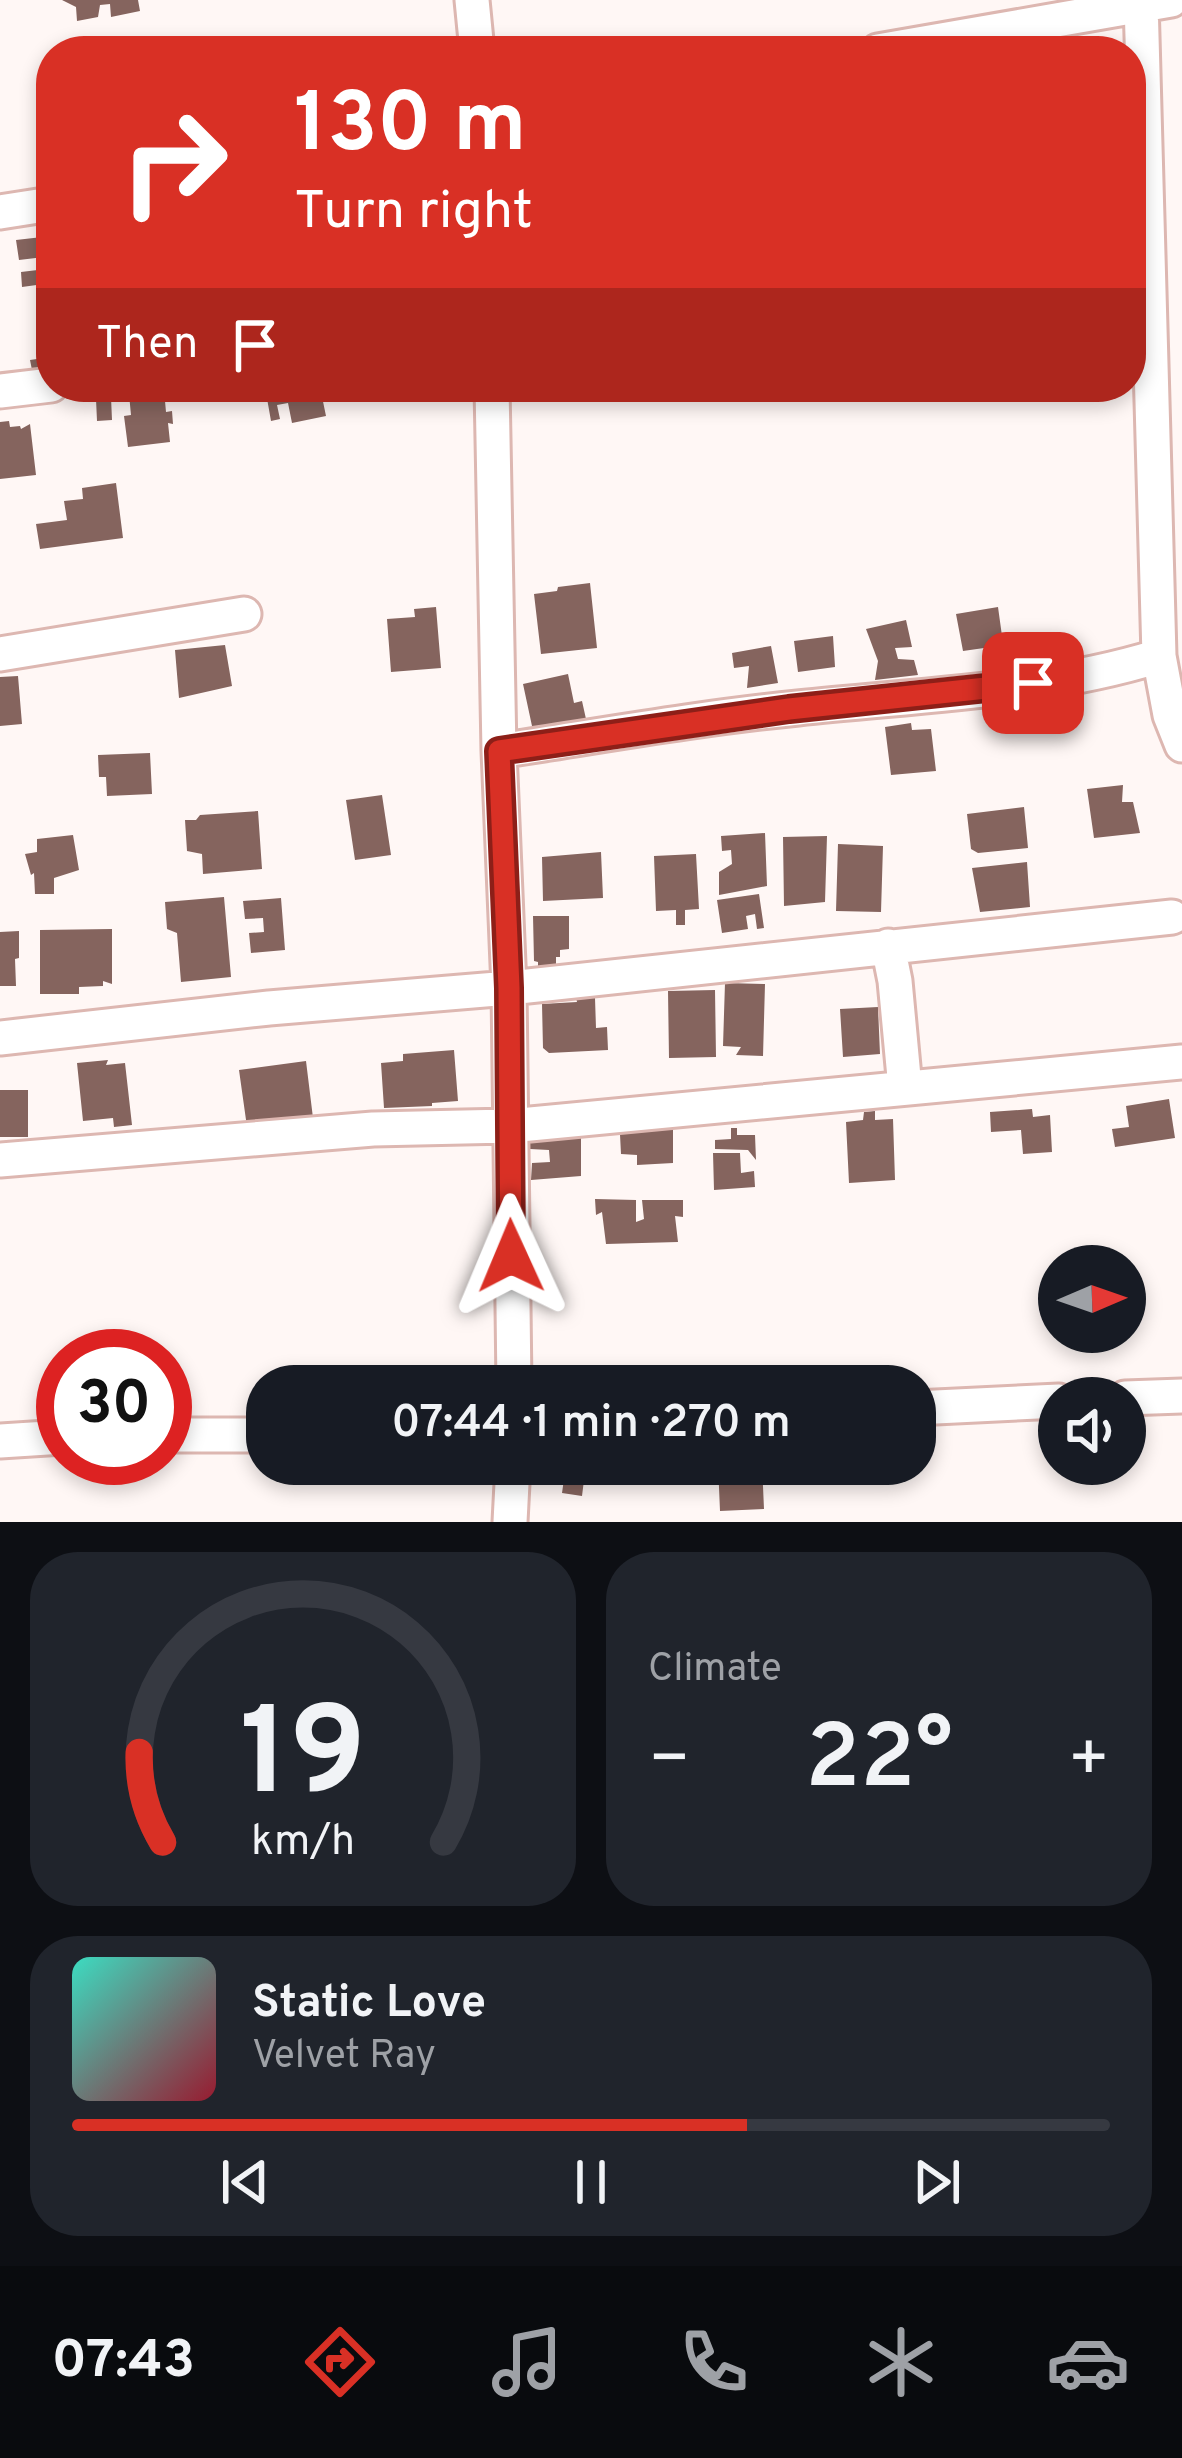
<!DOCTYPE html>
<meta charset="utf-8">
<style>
:root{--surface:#171b24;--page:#20242c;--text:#f1f3f6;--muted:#9ea1a6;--line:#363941;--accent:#d93025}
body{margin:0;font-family:Overpass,sans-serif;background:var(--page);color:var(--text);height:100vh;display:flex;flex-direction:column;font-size:45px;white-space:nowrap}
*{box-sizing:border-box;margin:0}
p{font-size:39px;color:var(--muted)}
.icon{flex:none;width:66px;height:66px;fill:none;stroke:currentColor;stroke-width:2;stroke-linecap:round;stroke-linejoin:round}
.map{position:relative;height:1522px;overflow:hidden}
.panel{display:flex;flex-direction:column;gap:30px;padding:30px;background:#0d0f14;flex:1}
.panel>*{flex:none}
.hud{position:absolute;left:36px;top:36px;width:1110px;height:366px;border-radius:48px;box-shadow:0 6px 18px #0003;background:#d93025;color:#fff;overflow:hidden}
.needle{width:78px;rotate:88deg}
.controls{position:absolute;left:1038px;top:1245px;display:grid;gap:24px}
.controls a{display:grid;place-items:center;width:108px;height:108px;border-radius:50%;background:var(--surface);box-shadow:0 6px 18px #0003;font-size:60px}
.speed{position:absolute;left:36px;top:1329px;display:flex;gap:24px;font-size:60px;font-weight:700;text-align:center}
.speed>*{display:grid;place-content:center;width:156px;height:156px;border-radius:50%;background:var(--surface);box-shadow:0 6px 18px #0003;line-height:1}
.speed .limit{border:18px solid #d22;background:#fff;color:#111}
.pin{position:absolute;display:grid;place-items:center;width:102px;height:102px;color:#fff;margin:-51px;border-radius:24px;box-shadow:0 6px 18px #0006}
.me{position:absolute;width:132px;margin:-66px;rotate:359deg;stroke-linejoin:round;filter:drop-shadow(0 0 9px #0008)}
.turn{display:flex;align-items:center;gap:42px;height:252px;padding:0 60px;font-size:54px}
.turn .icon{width:156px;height:156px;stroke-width:2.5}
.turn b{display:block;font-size:84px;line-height:102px}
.then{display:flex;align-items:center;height:114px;padding:0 60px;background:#0003;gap:24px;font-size:45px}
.big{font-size:90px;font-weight:600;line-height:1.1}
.panel .widget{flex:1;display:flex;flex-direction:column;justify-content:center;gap:18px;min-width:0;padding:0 42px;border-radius:48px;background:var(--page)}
.panel .dial{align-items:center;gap:0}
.dial svg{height:312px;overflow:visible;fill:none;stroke:var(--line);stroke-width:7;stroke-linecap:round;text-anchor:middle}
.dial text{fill:var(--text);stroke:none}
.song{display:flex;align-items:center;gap:36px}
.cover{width:144px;height:144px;border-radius:18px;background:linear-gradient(135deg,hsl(170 70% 55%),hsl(350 70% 35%))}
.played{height:12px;border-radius:6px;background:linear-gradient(90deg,var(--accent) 65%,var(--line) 65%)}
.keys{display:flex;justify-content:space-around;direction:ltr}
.heat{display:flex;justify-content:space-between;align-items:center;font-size:66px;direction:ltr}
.panel .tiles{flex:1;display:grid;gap:30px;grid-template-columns:1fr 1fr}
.widget:last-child{grid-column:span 2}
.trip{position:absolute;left:246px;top:1365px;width:690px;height:120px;border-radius:48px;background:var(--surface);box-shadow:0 6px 18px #0003;font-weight:600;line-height:120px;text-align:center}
.tabs{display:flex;height:192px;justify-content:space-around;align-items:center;background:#090b0e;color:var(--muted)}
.tabs .icon{width:84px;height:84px}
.tabs .on{color:var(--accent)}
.tabs b{font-size:54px;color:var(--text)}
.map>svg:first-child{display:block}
</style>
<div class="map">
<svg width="1182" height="1522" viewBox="0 0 1182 1522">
<rect width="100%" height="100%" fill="#fff7f5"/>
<path fill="#85645e" d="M62 0H138L140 11 111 17 110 4 100 5 98 17 77 21 76 7Z
M51 236V283L22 287 21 272 46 269 44 257 19 260 16 240Z
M51 357V372L33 375 30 360Z
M265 387H320L326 416 292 423 288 403 277 405 280 419 271 421Z
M397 387H441L442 391 398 397Z
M164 390 166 412 172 411 173 424 168 423 170 442 128 447 124 416 131 415 129 394Z
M111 397 112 420 97 421 96 399Z
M9 421 10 427 20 426 21 429 30 424 36 475 0 479V422Z
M116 483 123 538 40 549 36 524 67 520 64 501 83 499 82 488Z
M590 583 597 648 541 654 534 594 557 591 558 587Z
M436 607 441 668 391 672 387 619 415 617 414 609Z
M998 607 1006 665 987 667 984 648 963 651 956 614Z
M906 620 912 647 895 648 898 659 914 660 918 675 875 680 878 661 866 629Z
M833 636 835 667 798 672 794 641Z
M225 645 232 686 179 698 175 650Z
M771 646 778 683 747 688 749 666 734 668 732 653Z
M568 674 574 703 582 701 588 728 535 740 523 684Z
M18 676 22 724 0 726V677Z
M911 723 912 730 931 729 936 771 891 775 885 727Z
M150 753 152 794 107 796 106 777H99L98 755Z
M1123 785 1122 802H1133L1140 833 1094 838 1087 789Z
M382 795 391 855 355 860 346 800Z
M1024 807 1028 848 978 853 971 849 967 814Z
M258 811 262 869 203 874 202 854 187 851 185 820H196L200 815Z
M765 833 767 886 719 895V872L732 864 731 850 722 851 721 836Z
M73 835 79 870 54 878V894H35L34 873 31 875 25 854 37 852V839Z
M827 836 825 902 784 906 783 837Z
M838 844 883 846 881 912 836 911Z
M601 852 603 898 543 901 542 857Z
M696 854 699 909 685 910V925H676V910L656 911 654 856Z
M1027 862 1030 907 980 912 972 868Z
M759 894 764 928 757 929 755 914 746 916 748 929 722 933 717 900Z
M224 897 231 977 181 982 177 933 167 929 165 902Z
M281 898 285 950 251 953 249 933 264 932 263 918 245 919 243 901Z
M533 916H569V949L560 950V957H556V974H538V962L534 961Z
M112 929V984L103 981V986L79 987V994H40V930Z
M19 931V958L15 959 16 986H0V932Z
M725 983 765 984 763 1056 736 1055 741 1047 723 1046Z
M715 990 716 1057 669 1058 668 991Z
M576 998H595L596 1028 607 1027 608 1050 549 1053 543 1048 542 1004 577 1002Z
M878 1007 880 1054 843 1057 840 1009Z
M454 1050 458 1101 432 1103V1106L384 1108 381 1063 403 1061V1054Z
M108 1060 106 1065 125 1063 132 1125 114 1127 113 1118 83 1121 77 1063Z
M306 1061 313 1118 247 1127 239 1070Z
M0 1090H28V1137H0Z
M1169 1099 1175 1138 1115 1147 1112 1129 1129 1127 1126 1106Z
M1032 1109 1033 1117 1050 1115 1052 1152 1023 1154 1021 1130 991 1132 990 1112Z
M875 1111V1120L893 1119 895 1180 849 1183 846 1122 863 1120 864 1112Z
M619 1115 673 1121V1163L637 1165V1155L621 1154Z
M581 1128V1176L531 1180 532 1163 550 1162 549 1150 530 1149V1130Z
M731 1128H737V1135H755L756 1160 748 1150 715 1149V1140L731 1139Z
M713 1153H740L741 1173 754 1171 755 1187 714 1190Z
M595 1199 636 1200V1222L644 1219 642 1200H683V1217L675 1216 678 1242 606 1244 602 1212 596 1215Z
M545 1464H586L582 1496 562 1493 564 1479 544 1476Z
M718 1464H762L764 1509 720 1511Z"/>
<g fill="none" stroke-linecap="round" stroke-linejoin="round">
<defs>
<path id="street" d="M472 0 477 51
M1141 0 1159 656 1170 715 1182 745
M878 51 1171 0
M0 212 51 204
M492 387 499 751 509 988 514 1386
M0 391 51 385
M0 654 244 614
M499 751C598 736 698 718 798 708 918 695 1043 692 1159 656
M888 946 895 981 905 1088
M0 1038 269 1008 509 988 1172 917
M0 1160 373 1129 509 1126 1182 1062
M1125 1398 1182 1396
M915 1408 1059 1401
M165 1435H267
M0 1441 63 1437
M510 1522 513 1464"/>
</defs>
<use href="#street" stroke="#ddb7b1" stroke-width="39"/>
<use href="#street" stroke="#fff" stroke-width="33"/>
</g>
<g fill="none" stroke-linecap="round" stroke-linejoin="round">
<defs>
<path id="route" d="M511 1256 509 988 499 751 789 709 1033 683"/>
</defs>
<use href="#route" stroke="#8d1f18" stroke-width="30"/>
<use href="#route" stroke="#d93025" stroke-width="21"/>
</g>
</svg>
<div class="controls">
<a><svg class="needle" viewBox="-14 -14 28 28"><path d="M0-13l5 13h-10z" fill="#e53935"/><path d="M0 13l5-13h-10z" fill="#9ea1a6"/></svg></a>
<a><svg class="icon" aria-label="sound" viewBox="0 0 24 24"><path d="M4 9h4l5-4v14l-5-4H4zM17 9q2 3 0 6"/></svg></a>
</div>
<div class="speed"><div class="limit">30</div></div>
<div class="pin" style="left:1033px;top:683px;background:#d93025"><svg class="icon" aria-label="arrive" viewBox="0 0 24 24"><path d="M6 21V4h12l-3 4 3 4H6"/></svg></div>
<svg class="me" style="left:511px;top:1256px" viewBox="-20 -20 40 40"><path d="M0-17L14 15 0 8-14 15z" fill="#d93025" stroke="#fff" stroke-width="4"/></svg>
<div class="trip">07:44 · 1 min · 270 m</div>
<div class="hud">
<div class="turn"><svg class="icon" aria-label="right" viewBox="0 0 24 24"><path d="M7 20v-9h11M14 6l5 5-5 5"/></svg><div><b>130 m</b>Turn right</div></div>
<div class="then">Then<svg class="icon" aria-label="arrive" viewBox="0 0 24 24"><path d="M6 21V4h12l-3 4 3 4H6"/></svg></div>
</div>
</div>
<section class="panel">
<div class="tiles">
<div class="widget dial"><svg viewBox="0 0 100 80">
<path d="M14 69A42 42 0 1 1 86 69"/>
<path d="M14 69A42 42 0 0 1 8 46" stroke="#d93025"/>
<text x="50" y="56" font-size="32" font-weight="700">19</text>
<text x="50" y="72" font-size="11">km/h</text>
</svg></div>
<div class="widget"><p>Climate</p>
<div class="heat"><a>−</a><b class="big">22°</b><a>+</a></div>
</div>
<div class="widget">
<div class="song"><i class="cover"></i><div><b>Static Love</b><p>Velvet Ray</p></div></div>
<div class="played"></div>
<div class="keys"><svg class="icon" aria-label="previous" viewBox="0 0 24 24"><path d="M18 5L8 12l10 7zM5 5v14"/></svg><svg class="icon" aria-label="pause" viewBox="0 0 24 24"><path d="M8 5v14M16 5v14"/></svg><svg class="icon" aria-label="next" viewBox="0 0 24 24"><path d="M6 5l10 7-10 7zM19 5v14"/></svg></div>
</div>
</div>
</section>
<nav class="tabs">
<b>07:43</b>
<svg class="icon on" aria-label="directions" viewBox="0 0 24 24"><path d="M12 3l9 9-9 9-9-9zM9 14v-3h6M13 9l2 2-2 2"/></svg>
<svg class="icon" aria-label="music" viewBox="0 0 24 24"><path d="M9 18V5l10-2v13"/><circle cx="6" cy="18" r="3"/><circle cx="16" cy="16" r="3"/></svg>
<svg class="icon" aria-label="phone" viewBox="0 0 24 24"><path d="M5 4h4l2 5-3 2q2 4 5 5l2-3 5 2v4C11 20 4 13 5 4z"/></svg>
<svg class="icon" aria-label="climate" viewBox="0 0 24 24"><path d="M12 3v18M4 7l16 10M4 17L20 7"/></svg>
<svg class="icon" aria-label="car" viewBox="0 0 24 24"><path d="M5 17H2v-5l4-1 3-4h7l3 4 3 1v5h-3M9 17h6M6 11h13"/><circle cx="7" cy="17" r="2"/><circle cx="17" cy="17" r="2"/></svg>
</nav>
